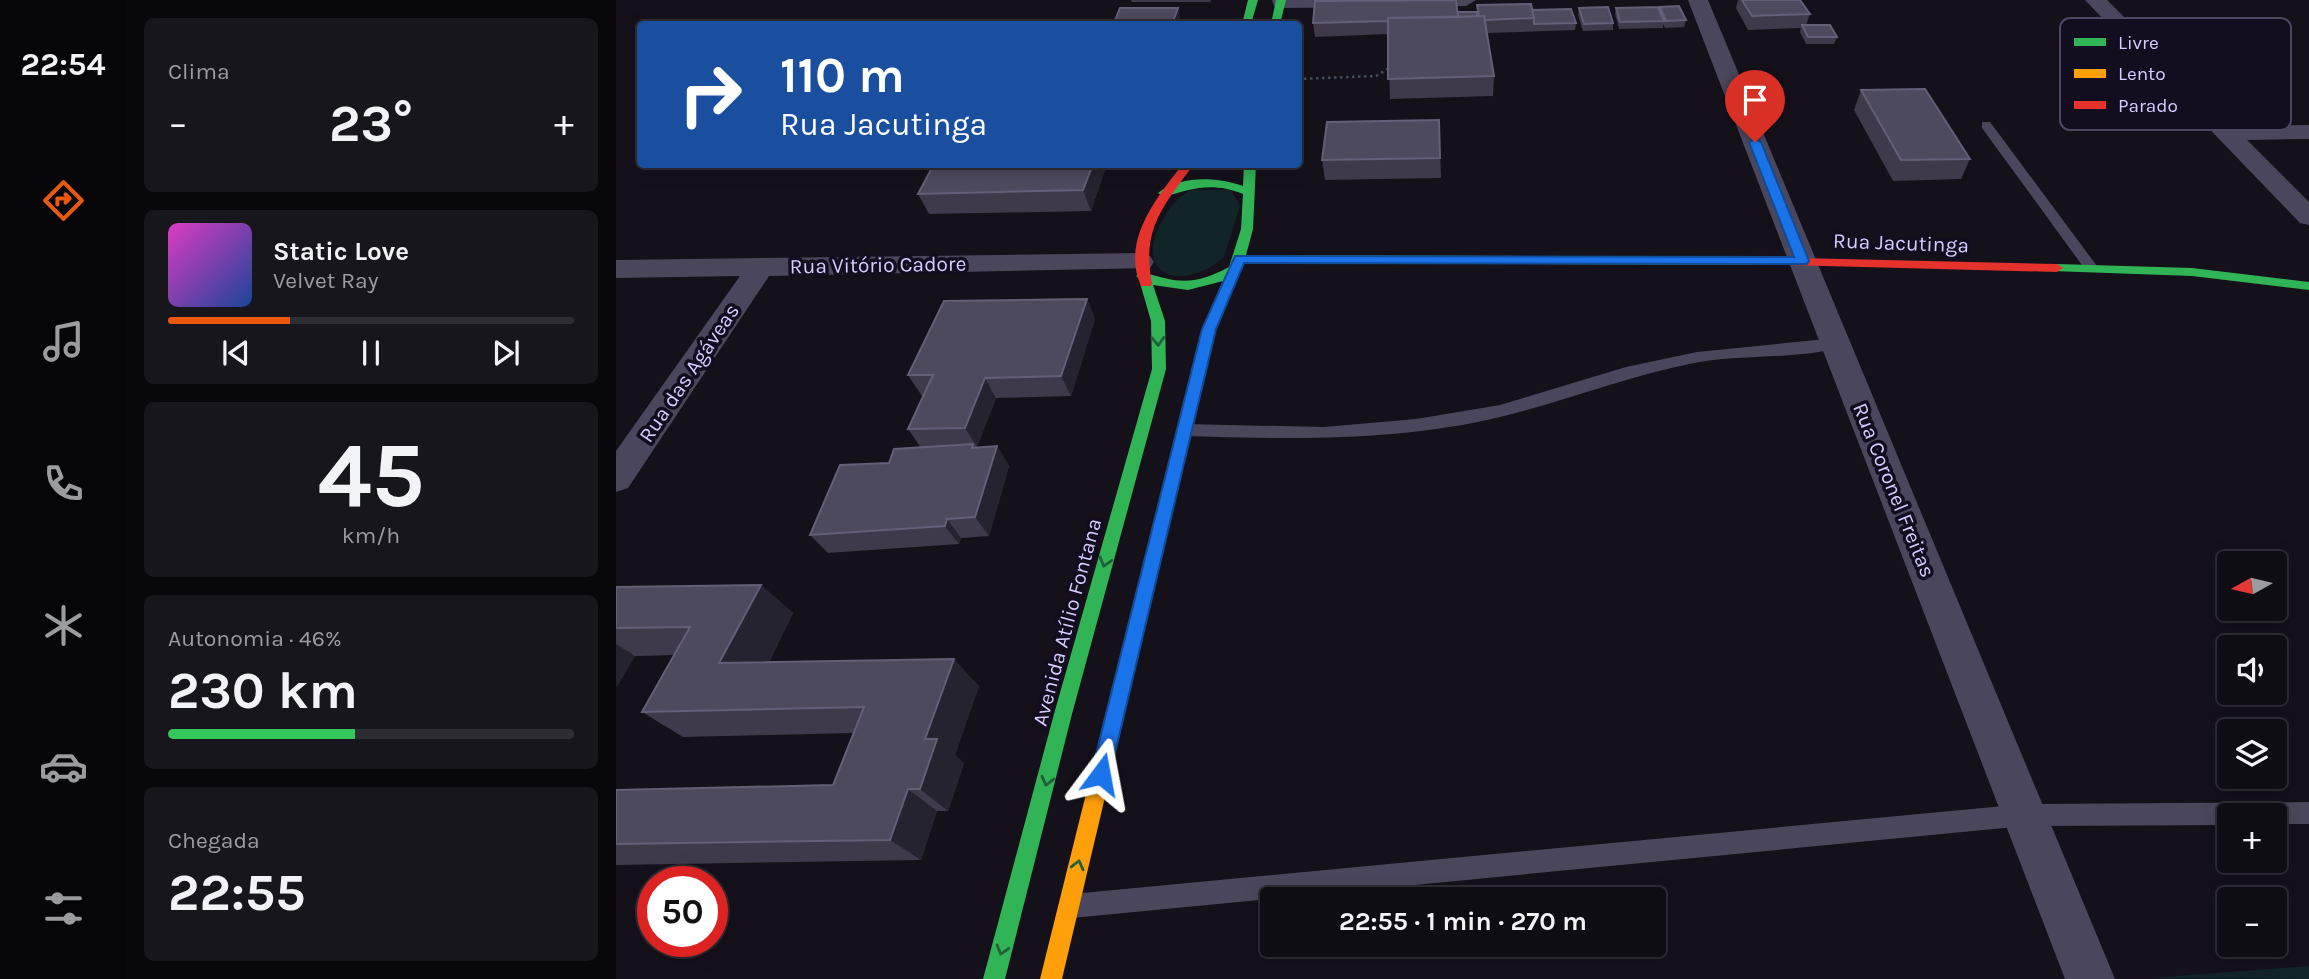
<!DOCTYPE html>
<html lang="pt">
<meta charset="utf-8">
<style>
:root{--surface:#0f0d14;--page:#18161d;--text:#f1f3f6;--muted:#9b9ca0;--line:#2f2d34;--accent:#ea580c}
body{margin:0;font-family:Karla,sans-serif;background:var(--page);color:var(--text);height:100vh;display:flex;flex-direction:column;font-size:26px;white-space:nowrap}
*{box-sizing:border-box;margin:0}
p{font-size:23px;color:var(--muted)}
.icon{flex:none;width:38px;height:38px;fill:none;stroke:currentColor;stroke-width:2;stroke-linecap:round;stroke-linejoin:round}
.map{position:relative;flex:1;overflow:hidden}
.sheet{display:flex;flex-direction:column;gap:18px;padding:18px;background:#08070b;width:490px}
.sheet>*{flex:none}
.hud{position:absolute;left:21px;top:21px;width:665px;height:147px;border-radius:7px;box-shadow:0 4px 18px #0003,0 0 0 2px var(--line);background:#1a4fa0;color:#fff;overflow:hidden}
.needle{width:46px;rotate:262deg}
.tools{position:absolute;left:1601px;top:551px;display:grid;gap:14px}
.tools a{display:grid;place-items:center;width:70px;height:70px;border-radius:7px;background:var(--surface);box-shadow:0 4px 18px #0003,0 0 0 2px var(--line);font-size:35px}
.speed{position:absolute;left:21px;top:866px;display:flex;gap:14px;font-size:35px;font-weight:700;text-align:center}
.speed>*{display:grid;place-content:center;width:91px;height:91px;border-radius:50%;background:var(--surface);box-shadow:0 4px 18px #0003,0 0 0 2px var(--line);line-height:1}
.speed .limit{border:10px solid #d22;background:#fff;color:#111}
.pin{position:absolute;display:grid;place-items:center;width:60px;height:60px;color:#fff;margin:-72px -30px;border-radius:50% 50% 50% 0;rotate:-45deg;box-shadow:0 0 7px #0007}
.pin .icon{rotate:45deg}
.me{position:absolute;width:77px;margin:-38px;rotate:13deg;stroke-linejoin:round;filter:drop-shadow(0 0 5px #0008)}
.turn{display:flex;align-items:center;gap:24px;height:147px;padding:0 28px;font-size:32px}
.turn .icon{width:91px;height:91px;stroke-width:2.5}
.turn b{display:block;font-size:49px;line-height:60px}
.big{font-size:52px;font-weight:700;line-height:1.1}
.sheet .card{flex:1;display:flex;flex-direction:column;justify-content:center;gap:10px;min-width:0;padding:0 24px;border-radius:10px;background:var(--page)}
.sheet .dial{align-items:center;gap:0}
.dial b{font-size:91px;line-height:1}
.song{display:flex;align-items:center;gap:21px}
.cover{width:84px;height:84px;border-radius:10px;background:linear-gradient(135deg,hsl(310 70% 55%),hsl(220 70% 35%))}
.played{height:7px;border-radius:4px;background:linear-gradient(90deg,var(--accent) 30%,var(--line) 30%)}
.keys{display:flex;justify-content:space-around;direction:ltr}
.heat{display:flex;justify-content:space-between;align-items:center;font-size:38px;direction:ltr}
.charge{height:10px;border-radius:5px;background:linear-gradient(90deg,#34c759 46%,var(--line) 0)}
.trip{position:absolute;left:644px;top:887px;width:406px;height:70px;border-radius:7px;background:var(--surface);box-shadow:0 4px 18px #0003,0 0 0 2px var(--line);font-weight:700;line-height:70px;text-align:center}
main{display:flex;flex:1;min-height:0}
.menu{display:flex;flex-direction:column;width:126px;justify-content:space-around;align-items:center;background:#060508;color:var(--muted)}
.menu .icon{width:49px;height:49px}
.menu .on{color:var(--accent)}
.menu b{font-size:32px;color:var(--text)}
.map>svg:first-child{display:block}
</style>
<main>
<nav class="menu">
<b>22:54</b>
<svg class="icon on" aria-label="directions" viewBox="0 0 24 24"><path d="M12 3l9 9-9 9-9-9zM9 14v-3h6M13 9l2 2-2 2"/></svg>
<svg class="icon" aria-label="music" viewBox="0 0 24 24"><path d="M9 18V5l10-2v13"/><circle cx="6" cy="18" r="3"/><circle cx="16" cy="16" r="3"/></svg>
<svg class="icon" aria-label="phone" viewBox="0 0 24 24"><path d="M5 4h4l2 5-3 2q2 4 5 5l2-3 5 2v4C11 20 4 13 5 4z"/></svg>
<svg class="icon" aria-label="climate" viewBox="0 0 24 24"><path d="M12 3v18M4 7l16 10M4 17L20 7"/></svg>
<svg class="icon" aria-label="car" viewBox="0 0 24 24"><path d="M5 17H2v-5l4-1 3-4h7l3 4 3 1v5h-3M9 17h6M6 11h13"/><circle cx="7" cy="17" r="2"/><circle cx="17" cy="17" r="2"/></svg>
<svg class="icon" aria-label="filters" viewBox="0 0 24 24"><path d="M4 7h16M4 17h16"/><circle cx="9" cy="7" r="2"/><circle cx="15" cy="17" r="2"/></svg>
</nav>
<section class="sheet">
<div class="card"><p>Clima</p>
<div class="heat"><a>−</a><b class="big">23°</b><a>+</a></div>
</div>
<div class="card">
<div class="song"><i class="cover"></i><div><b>Static Love</b><p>Velvet Ray</p></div></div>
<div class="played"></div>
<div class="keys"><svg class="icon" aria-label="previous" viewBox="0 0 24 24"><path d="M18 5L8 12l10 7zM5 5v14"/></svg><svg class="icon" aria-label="pause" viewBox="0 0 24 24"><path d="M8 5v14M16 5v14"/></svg><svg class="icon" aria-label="next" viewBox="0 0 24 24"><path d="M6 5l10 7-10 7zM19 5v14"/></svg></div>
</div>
<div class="card dial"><b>45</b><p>km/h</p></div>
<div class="card"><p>Autonomia · 46%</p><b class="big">230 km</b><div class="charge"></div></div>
<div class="card"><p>Chegada</p><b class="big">22:55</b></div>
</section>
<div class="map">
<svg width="1693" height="979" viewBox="0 0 1693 979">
<rect width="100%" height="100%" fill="#14111b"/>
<path fill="#112527" d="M576 190H615L624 206 608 257C595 270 559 286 543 268 524 247 553 199 576 190Z
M1693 966V979L1536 978Z"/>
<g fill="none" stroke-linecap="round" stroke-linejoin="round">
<path stroke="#444e5c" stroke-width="2.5" stroke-dasharray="2.5 3.5" stroke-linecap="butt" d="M682 79 760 76 773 68"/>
<path fill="#4a475c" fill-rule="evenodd" d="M1366 122H1374L1481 266V272H1471L1366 128Z
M1220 338 1228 343 1225 347C1180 360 1125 354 1078 363 1012 376 950 401 884 417 780 442 674 439 568 436L560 430 568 424 708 427 800 419 884 405 1010 367 1081 352Z
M1693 802V824H1659V816H1614V825L1409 826 456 918 448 914 444 906 448 898 456 894 1409 804Z"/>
<path fill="#4a475c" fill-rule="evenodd" d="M656 0H860L850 6 665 8 658 6Z
M1072 0H1092L1499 979H1449Z
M1469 0H1491L1617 126 1693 125V139L1631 140 1693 202V225L1684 223Z
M524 253 534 256 538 262 534 268 153 276 12 488 0 492V451L124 276 0 278V260Z"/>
<path fill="#30b455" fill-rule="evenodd" d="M632 0H642L635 24H626Z
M660 0H670L664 24H655Z
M628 164H640L637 229 630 255 1136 257 1142 261 1136 265 628 263 600 329 524 649 521 655 515 657 509 655 506 649 586 329 607 281 572 290 537 285 549 321 550 369 456 714 389 979H367L438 714 536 369 535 321 524 283 525 280 520 276 526 272C563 283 577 286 613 267L625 229 627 194C597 182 577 188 548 197L542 193C565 175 601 177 627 186Z
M1441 264 1576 268 1693 282V290L1576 276 1436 271V265Z"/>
<path fill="#ff9f0a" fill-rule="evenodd" d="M515 641 521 643 524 649 446 979H424L506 649 509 643Z"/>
<path fill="#e5322d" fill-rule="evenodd" d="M567 164H578C548 205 525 229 536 283L535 286H525C505 241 540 198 567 164Z
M1136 257 1441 264 1447 268 1441 272 1132 264 1130 261Z"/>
</g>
<path fill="#3e3a4b" d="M515 0H595L594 2H516Z
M1122 0H1184L1194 14 1190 25 1221 37 1218 44H1190L1184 32 1185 28 1132 30 1120 8Z
M861 5 916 10 960 23 959 30 871 33 878 76 877 96 774 99 772 34 699 37 697 23 861 12Z
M1044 7 1070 20 1068 27 1049 28 1047 24V28L1003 29 999 14 1000 8 1043 10Z
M963 8 997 23V30L967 31 962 15Z
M1245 90 1354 159 1345 179 1277 181 1238 110Z
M823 120 825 178 709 180 706 160Z
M318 164H491L475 211 313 214 302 194Z
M471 299 479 319 455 396 380 398 361 447 381 446 393 466 373 536 345 538 343 544 212 553 194 535 273 463 305 448 292 429 308 396H306L292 375Z
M145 585 177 613 153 662 363 686 339 755 348 763 332 811H321L305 860 0 865V790L217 785 237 733 67 737 26 712 58 655 19 656 1 686H0V587Z"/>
<path fill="#262330" d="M562 8 565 21 564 24H556Z
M477 164H491L475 211 467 190Z
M471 299 479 319 455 396 445 376Z
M369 378 380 398 361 447 349 428Z
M381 446 393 466 373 536 359 517Z
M331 519 345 538 343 544 329 526Z
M145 585 177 613 139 689 103 663Z
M0 644 19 656 1 686H0Z
M338 659 363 686 339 755 348 763 332 811 304 789 309 739Z
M292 789 321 811 305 860 274 840Z"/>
<path fill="#4e4a5e" stroke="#645e77" stroke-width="2" d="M840 0 842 17 772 18V21L697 23 699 1Z
M1126 0H1184L1194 14 1136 16Z
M915 4 918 18 869 20 868 16H863L861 5Z
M1063 6 1070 20 1050 21 1044 7Z
M992 7 997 23 968 24 963 8Z
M1042 7 1048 21 1004 22 1000 8Z
M504 8H562L556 24 555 22 498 23Z
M955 9 960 23 918 24V18L916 10Z
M842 12H861V16L842 17Z
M868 16 878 76 772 79V18Z
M555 22 554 24H446L447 23Z
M1186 25H1214L1221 37H1192Z
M1309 89 1354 159 1285 160 1245 90Z
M823 120 824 158 706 160 711 122Z
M318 164H477L467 190 302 194Z
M471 299 445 376 369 378 349 428 292 429 317 375H292L328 301Z
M357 444 356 448 381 446 359 517 331 519 329 526 194 535 224 465 273 463 278 449Z
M145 585 103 663 338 659 309 739H321L304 789H292L274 840 0 844V790L217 785 248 707 26 712 74 627 0 628V587Z"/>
<defs><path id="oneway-chevron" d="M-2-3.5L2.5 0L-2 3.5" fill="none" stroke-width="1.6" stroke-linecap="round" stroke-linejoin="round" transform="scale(1.75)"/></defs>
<g stroke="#21603a">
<use href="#oneway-chevron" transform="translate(542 341) rotate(88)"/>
<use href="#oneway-chevron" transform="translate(489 562) rotate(106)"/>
<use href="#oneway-chevron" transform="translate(431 781) rotate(104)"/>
<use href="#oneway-chevron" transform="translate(462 865) rotate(-76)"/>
<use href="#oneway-chevron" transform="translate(386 950) rotate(106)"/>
</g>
<path fill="#1a73e8" stroke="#114b97" stroke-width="2" d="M1139 139 1145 142 1193 261 1191 264 628 263 600 329 494 774 492 781 485 784 478 781 475 774 586 329 619 256 1178 257 1133 142Z"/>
<g text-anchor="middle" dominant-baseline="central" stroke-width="7" stroke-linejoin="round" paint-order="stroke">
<g font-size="21" fill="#d7cdfd" stroke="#120d1f">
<text transform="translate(1285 243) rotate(2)">Rua Jacutinga</text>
<text transform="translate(262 265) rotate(-1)">Rua Vitório Cadore</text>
<text transform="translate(73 373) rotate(-56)">Rua das Agáveas</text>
<text transform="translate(1278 490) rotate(68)">Rua Coronel Freitas</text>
<text transform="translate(451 622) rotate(-75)">Avenida Atílio Fontana</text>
</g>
</g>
<rect x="1444" y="18" width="231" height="112" rx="10" fill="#120d1f" stroke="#4d4762" stroke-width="2"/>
<rect x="1458" y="38" width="32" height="8" fill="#30b455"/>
<rect x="1458" y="69" width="32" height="9" fill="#ff9f0a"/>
<rect x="1458" y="101" width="32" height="8" fill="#e5322d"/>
<g font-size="19" fill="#d7cdfd">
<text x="1502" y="49">Livre</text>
<text x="1502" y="80">Lento</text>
<text x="1502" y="112">Parado</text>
</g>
</svg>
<div class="tools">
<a><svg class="needle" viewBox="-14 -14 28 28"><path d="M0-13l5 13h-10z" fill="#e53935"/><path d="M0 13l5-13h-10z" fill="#9b9ca0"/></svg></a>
<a><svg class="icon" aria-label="sound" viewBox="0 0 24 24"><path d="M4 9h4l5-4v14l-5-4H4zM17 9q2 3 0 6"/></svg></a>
<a><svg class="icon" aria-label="layers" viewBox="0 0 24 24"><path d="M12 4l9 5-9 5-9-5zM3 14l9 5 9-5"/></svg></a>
<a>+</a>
<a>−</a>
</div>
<div class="speed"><div class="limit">50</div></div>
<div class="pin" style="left:1139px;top:142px;background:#d93025"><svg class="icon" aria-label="arrive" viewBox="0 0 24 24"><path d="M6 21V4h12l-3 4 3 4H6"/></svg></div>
<svg class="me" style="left:485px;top:774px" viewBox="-20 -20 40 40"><path d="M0-17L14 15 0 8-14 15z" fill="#1a73e8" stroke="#fff" stroke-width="4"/></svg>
<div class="trip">22:55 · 1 min · 270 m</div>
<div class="hud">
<div class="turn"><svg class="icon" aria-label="right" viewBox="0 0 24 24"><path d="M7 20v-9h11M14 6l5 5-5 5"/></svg><div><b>110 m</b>Rua Jacutinga</div></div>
</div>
</div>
</main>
